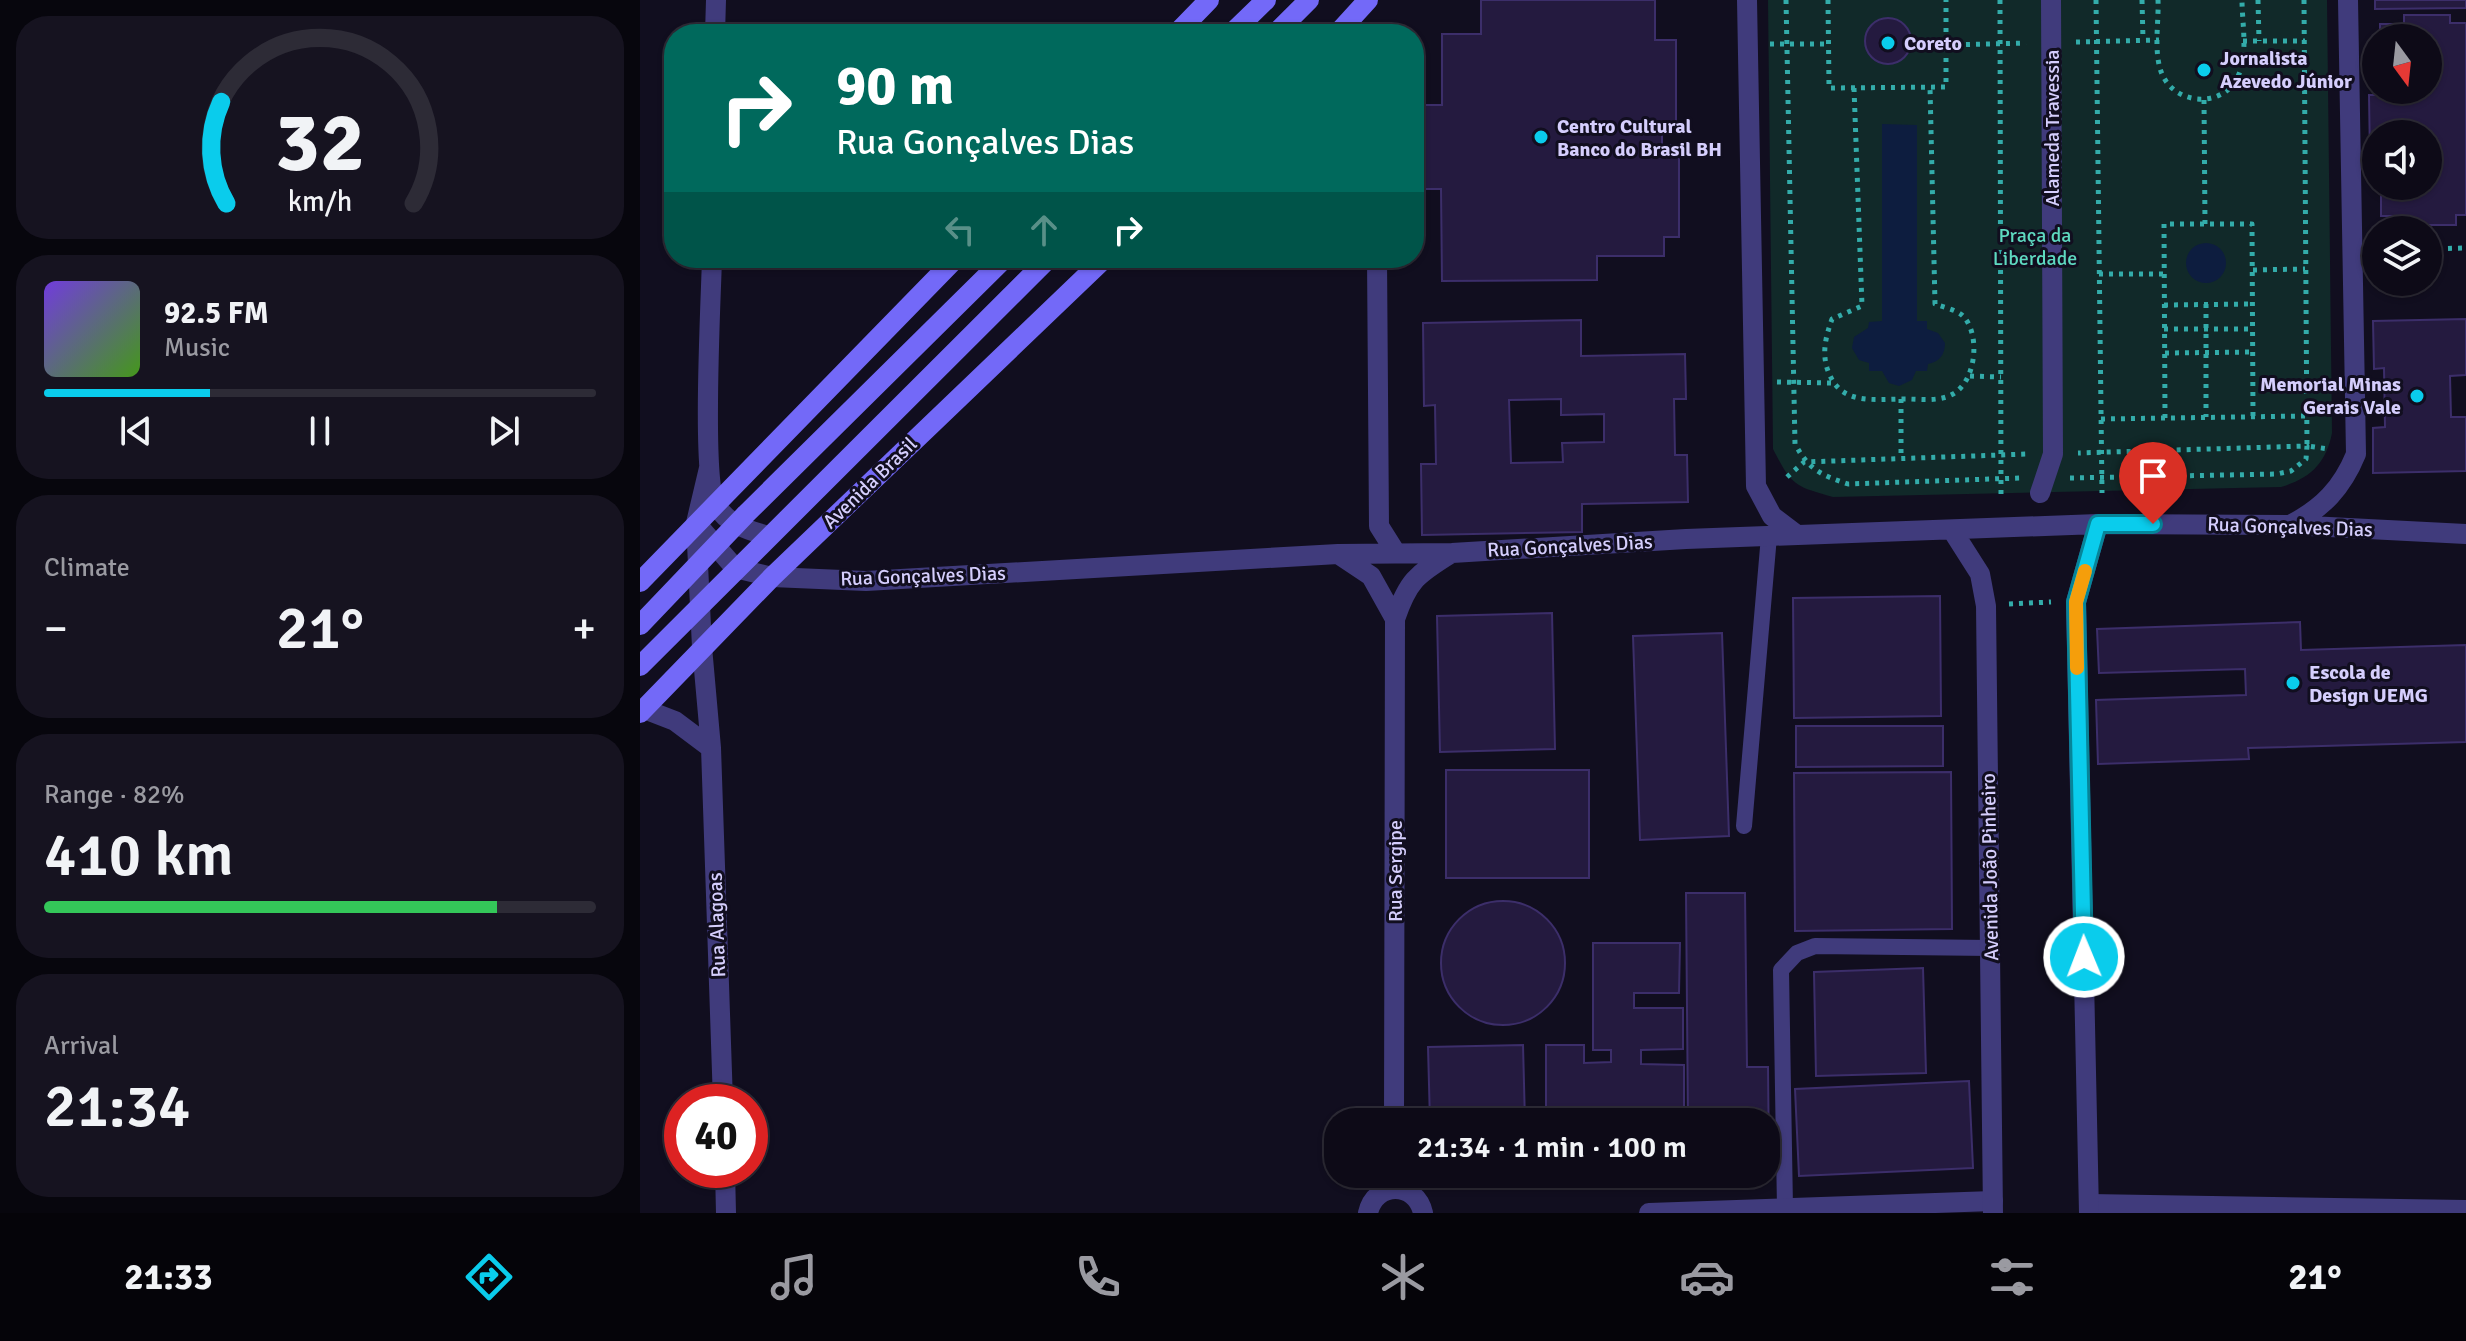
<!DOCTYPE html>
<meta charset="utf-8">
<style>
:root{--surface:#0d0a17;--page:#161320;--text:#f1f3f6;--muted:#9a9aa1;--line:#2d2b36;--accent:#0accec}
body{margin:0;font-family:Signika,sans-serif;background:var(--page);color:var(--text);height:100vh;display:flex;flex-direction:column;font-size:30px;white-space:nowrap}
*{box-sizing:border-box;margin:0}
p{font-size:26px;color:var(--muted)}
.icon{flex:none;width:44px;height:44px;fill:none;stroke:currentColor;stroke-width:2;stroke-linecap:round;stroke-linejoin:round}
.map{position:relative;flex:1;overflow:hidden}
.sheet{display:flex;flex-direction:column;gap:16px;padding:16px;background:#07060d;width:640px}
.sheet>*{flex:none}
.guide{position:absolute;left:24px;top:24px;width:760px;height:244px;border-radius:32px;box-shadow:0 2px 6px #0004,0 0 0 2px var(--line);background:#00695c;color:#fff;overflow:hidden}
.needle{width:52px;rotate:165deg}
.fabs{position:absolute;left:1722px;top:24px;display:grid;gap:16px}
.fabs a{display:grid;place-items:center;width:80px;height:80px;border-radius:50%;background:var(--surface);box-shadow:0 2px 6px #0004,0 0 0 2px var(--line);font-size:40px}
.speed{position:absolute;left:24px;top:1084px;display:flex;gap:16px;font-size:40px;font-weight:700;text-align:center}
.speed>*{display:grid;place-content:center;width:104px;height:104px;border-radius:50%;background:var(--surface);box-shadow:0 2px 6px #0004,0 0 0 2px var(--line);line-height:1}
.speed .limit{border:12px solid #d22;background:#fff;color:#111}
.pin{position:absolute;display:grid;place-items:center;width:68px;height:68px;color:#fff;margin:-82px -34px;border-radius:50% 50% 50% 0;rotate:-45deg;box-shadow:0 0 8px #0007}
.pin .icon{rotate:45deg}
.me{position:absolute;width:88px;margin:-44px;rotate:359deg;stroke-linejoin:round;filter:drop-shadow(0 0 6px #0008)}
.turn{display:flex;align-items:center;gap:28px;height:168px;padding:0 40px;font-size:36px}
.turn .icon{width:104px;height:104px;stroke-width:2.5}
.turn b{display:block;font-size:56px;line-height:68px}
.lanes{display:flex;align-items:center;height:76px;padding:0 40px;background:#0003;justify-content:center;gap:40px;direction:ltr}
.lanes .off{opacity:.35}
.big{font-size:60px;font-weight:600;line-height:1.1}
.sheet .widget{flex:1;display:flex;flex-direction:column;justify-content:center;gap:12px;min-width:0;padding:0 28px;border-radius:32px;background:var(--page)}
.sheet .dial{align-items:center;gap:0}
.dial svg{height:208px;overflow:visible;fill:none;stroke:var(--line);stroke-width:7;stroke-linecap:round;text-anchor:middle}
.dial text{fill:var(--text);stroke:none}
.song{display:flex;align-items:center;gap:24px}
.cover{width:96px;height:96px;border-radius:12px;background:linear-gradient(135deg,hsl(260 70% 55%),hsl(100 70% 35%))}
.played{height:8px;border-radius:4px;background:linear-gradient(90deg,var(--accent) 30%,var(--line) 30%)}
.keys{display:flex;justify-content:space-around;direction:ltr}
.heat{display:flex;justify-content:space-between;align-items:center;font-size:44px;direction:ltr}
.charge{height:12px;border-radius:6px;background:linear-gradient(90deg,#34c759 82%,var(--line) 0)}
.trip{position:absolute;left:684px;top:1108px;width:456px;height:80px;border-radius:32px;background:var(--surface);box-shadow:0 2px 6px #0004,0 0 0 2px var(--line);font-weight:600;line-height:80px;text-align:center}
.tab-bar{display:flex;height:128px;justify-content:space-around;align-items:center;background:#050409;color:var(--muted)}
.tab-bar .icon{width:56px;height:56px}
.tab-bar .on{color:var(--accent)}
.tab-bar b{font-size:36px;color:var(--text)}
main{display:flex;flex:1;min-height:0}
.map>svg:first-child{display:block}
</style>
<main>
<section class="sheet">
<div class="widget dial"><svg viewBox="0 0 100 80">
<path d="M14 69A42 42 0 1 1 86 69"/>
<path d="M14 69A42 42 0 0 1 12 30" stroke="#0accec"/>
<text x="50" y="56" font-size="32" font-weight="700">32</text>
<text x="50" y="72" font-size="11">km/h</text>
</svg></div>
<div class="widget">
<div class="song"><i class="cover"></i><div><b>92.5 FM</b><p>Music</p></div></div>
<div class="played"></div>
<div class="keys"><svg class="icon" aria-label="previous" viewBox="0 0 24 24"><path d="M18 5L8 12l10 7zM5 5v14"/></svg><svg class="icon" aria-label="pause" viewBox="0 0 24 24"><path d="M8 5v14M16 5v14"/></svg><svg class="icon" aria-label="next" viewBox="0 0 24 24"><path d="M6 5l10 7-10 7zM19 5v14"/></svg></div>
</div>
<div class="widget"><p>Climate</p>
<div class="heat"><a>−</a><b class="big">21°</b><a>+</a></div>
</div>
<div class="widget"><p>Range · 82%</p><b class="big">410 km</b><div class="charge"></div></div>
<div class="widget"><p>Arrival</p><b class="big">21:34</b></div>
</section>
<div class="map">
<svg width="1826" height="1213" viewBox="0 0 1826 1213">
<rect width="100%" height="100%" fill="#110e1f"/>
<path fill="#112929" d="M1128 0H1687L1692 433C1686 463 1671 478 1641 487L1193 497C1154 486 1152 486 1133 449Z"/>
<path fill="#0d1d3f" d="M1242 124 1277 125V321H1287V329L1298 333 1305 343C1305 355 1299 362 1288 364L1287 371H1276L1272 380 1259 386 1249 383 1242 371H1229V363L1219 360 1212 348 1214 337 1228 328 1229 322 1242 321Z
M1546 263a20 20 0 1 1 40 0a20 20 0 1 1-40 0Z"/>
<path fill="#241a3f" stroke="#3c2e6a" stroke-width="2" fill-rule="evenodd" d="M841 0H1015V40H1036V128H1022V145H1039V237H1024V256H957V280L802 281 801 189H781L780 105H802V34H841Z
M1735 0H1826V8L1735 9Z
M1764 15H1810V23H1826V215H1816V225H1768V216H1741V186H1788V134H1736V157H1730L1729 95H1740V90H1788V38H1740V24H1764Z
M1225 41a23 23 0 1 1 46 0a23 23 0 1 1-46 0Z
M1826 319V375L1810 376 1811 417H1826V471L1733 473V428L1745 427 1744 368 1734 369 1733 321Z
M941 320V356L1045 354 1046 399H1034L1035 455H1047L1048 502 942 504V532L782 535 781 464H796L795 405 784 406 783 323ZM921 399V415L964 414V442L922 443 923 462 871 463 869 400Z
M1300 596 1301 716 1154 718 1153 598Z
M912 613 915 749 800 752 797 616Z
M1660 622 1661 650 1826 645V742L1608 748 1609 759 1458 764 1456 700 1606 695 1605 669 1459 673 1457 629Z
M1082 633 1089 836 1000 840 993 636Z
M1156 726H1303V766L1156 767Z
M806 770H949V878H806Z
M1311 772 1312 929 1155 931 1154 773Z
M1046 893H1105L1107 1067H1128L1129 1160H1126V1122H1048Z
M801 963a62 62 0 1 1 124 0a62 62 0 1 1-124 0Z
M953 943H1040L1039 993H994V1008H1043V1049L1001 1050V1064L1044 1065V1122H906V1045H944V1063L971 1062V1050H953Z
M1283 968 1286 1073 1176 1076 1174 972Z
M883 1045 885 1122H790L788 1047Z
M1329 1081 1333 1168 1159 1176 1155 1089Z"/>
<g fill="none" stroke-linecap="round" stroke-linejoin="round">
<path stroke="#33acaa" stroke-width="5" stroke-dasharray="4 6" stroke-linecap="butt" d="M1146 0 1155 444C1169 470 1181 475 1208 484L1380 478
M1188 0 1189 88 1306 87V0
M1360 0 1361 494
M1456 0 1462 493
M1502 0 1503 40
M1518 0C1519 22 1513 53 1522 74 1536 107 1586 108 1599 74 1608 53 1602 22 1602 0
M1618 0 1619 41
M1664 0 1667 446 1689 449
M1603 41H1665
M1436 42 1519 40
M1130 44H1189
M1306 45 1386 43
M1214 88 1222 306 1192 319C1186 336 1182 351 1187 368 1199 406 1231 399 1265 399 1281 399 1299 402 1313 394 1336 381 1341 335 1323 316 1317 310 1303 307 1295 304L1290 87
M1564 100 1565 224
M1788 249 1826 248
M1613 270 1665 269
M1459 274H1524
M1566 304V417
M1524 305 1613 304
M1524 329H1613
M1525 353 1613 352
M1330 376 1361 377
M1137 382 1192 383
M1261 399V458
M1525 418 1524 224H1612L1613 417
M1461 419 1666 416
M1147 477 1164 462 1388 454
M1430 478 1637 474 1651 471 1666 459 1667 446 1438 453
M1369 604 1411 602"/>
<path stroke="#403b7c" stroke-width="16" d="M1104 826 1129 536
M1145 1208 1141 970 1157 953 1175 946 1351 948"/>
<path stroke="#403b7c" stroke-width="20" d="M1400 493 1413 454 1411 0"/>
<path stroke="#403b7c" stroke-width="20" d="M1449 1204 1826 1210
M1009 1213 1353 1201"/>
<path stroke="#403b7c" stroke-width="20" d="M1107 0 1116 486 1132 516 1157 535
M75 34 76 0
M72 258C71 299 61 480 76 505 88 525 108 530 128 536
M737 258 739 526 756 553
M69 468 56 523 62 647 71 748 83 1102
M56 523 95 568 132 577 226 581 698 554 812 553 1046 539 1458 524 1650 525 1826 534
M1650 525C1683 508 1702 488 1716 454L1708 0
M1312 530 1340 574 1346 606 1353 1213
M698 554 731 576 755 619
M4 709 35 721 71 748
M754 1122 755 619C768 581 776 575 810 554
M85 1170 86 1213
M728 1213C735 1181 776 1181 783 1213
M1449 1213 1436 602 1458 524"/>
<path stroke="#7369f8" stroke-width="20" d="M536 34 569 0
M591 34 626 0
M635 34 669 0
M697 34 728 0
M0 582 316 258
M0 625 106 514 365 258
M0 666 409 258
M0 713 132 577 465 258"/>
</g>
<g fill="none" stroke-linecap="round" stroke-linejoin="round">
<defs>
<path id="route" d="M1444 957 1436 602 1458 524H1513"/>
</defs>
<use href="#route" stroke="#068599" stroke-width="20"/>
<use href="#route" stroke="#0accec" stroke-width="14"/>
<path stroke="#f59e0b" stroke-width="14" d="M1437 668 1436 602 1445 571"/>
</g>
<g fill="#0accec" stroke="#110e1f" stroke-width="3">
<circle cx="1248" cy="43" r="8"/>
<circle cx="1564" cy="70" r="8"/>
<circle cx="901" cy="137" r="8"/>
<circle cx="1777" cy="396" r="8"/>
<circle cx="1653" cy="683" r="8"/>
</g>
<g text-anchor="middle" dominant-baseline="central" stroke-width="6" stroke-linejoin="round" paint-order="stroke">
<g font-size="20" font-weight="bold" fill="#d5cefd" stroke="#110e1f" text-anchor="start">
<text x="1264" y="43">Coreto</text>
<text x="1580" y="58">Jornalista<tspan x="1580" dy="23">Azevedo Júnior</tspan></text>
<text x="917" y="126">Centro Cultural<tspan x="917" dy="23">Banco do Brasil BH</tspan></text>
<text x="1761" y="384" text-anchor="end">Memorial Minas<tspan x="1761" dy="23">Gerais Vale</tspan></text>
<text x="1669" y="672">Escola de<tspan x="1669" dy="23">Design UEMG</tspan></text>
</g>
<g font-size="20" fill="#d5cefd" stroke="#110e1f">
<text transform="translate(1412 128) rotate(-90)">Alameda Travessia</text>
<text transform="translate(230 483) rotate(-44)">Avenida Brasil</text>
<text transform="translate(1650 527) rotate(2)">Rua Gonçalves Dias</text>
<text transform="translate(930 546) rotate(-3)">Rua Gonçalves Dias</text>
<text transform="translate(283 576) rotate(-2)">Rua Gonçalves Dias</text>
<text transform="translate(1350 867) rotate(-91)">Avenida João Pinheiro</text>
<text transform="translate(755 871) rotate(-90)">Rua Sergipe</text>
<text transform="translate(77 925) rotate(-92)">Rua Alagoas</text>
</g>
<g font-size="20" fill="#5ed9c0" stroke="#110e1f">
<text x="1395" y="235">Praça da<tspan x="1395" dy="23">Liberdade</tspan></text>
</g>
</g>
</svg>
<div class="fabs">
<a><svg class="needle" viewBox="-14 -14 28 28"><path d="M0-13l5 13h-10z" fill="#e53935"/><path d="M0 13l5-13h-10z" fill="#9a9aa1"/></svg></a>
<a><svg class="icon" aria-label="sound" viewBox="0 0 24 24"><path d="M4 9h4l5-4v14l-5-4H4zM17 9q2 3 0 6"/></svg></a>
<a><svg class="icon" aria-label="layers" viewBox="0 0 24 24"><path d="M12 4l9 5-9 5-9-5zM3 14l9 5 9-5"/></svg></a>
</div>
<div class="speed"><div class="limit">40</div></div>
<div class="pin" style="left:1513px;top:524px;background:#d93025"><svg class="icon" aria-label="arrive" viewBox="0 0 24 24"><path d="M6 21V4h12l-3 4 3 4H6"/></svg></div>
<svg class="me" style="left:1444px;top:957px" viewBox="-20 -20 40 40"><circle r="17" fill="#0accec" stroke="#fff" stroke-width="3"/><path d="M0-11L8 9 0 5-8 9z" fill="#fff"/></svg>
<div class="trip">21:34 · 1 min · 100 m</div>
<div class="guide">
<div class="turn"><svg class="icon" aria-label="right" viewBox="0 0 24 24"><path d="M7 20v-9h11M14 6l5 5-5 5"/></svg><div><b>90 m</b>Rua Gonçalves Dias</div></div>
<div class="lanes"><svg class="icon off" aria-label="left" viewBox="0 0 24 24"><path d="M17 20v-9H6M10 6l-5 5 5 5"/></svg><svg class="icon off" aria-label="ahead" viewBox="0 0 24 24"><path d="M12 20V5M6 11l6-6 6 6"/></svg><svg class="icon" aria-label="right" viewBox="0 0 24 24"><path d="M7 20v-9h11M14 6l5 5-5 5"/></svg></div>
</div>
</div>
</main>
<nav class="tab-bar">
<b>21:33</b>
<svg class="icon on" aria-label="directions" viewBox="0 0 24 24"><path d="M12 3l9 9-9 9-9-9zM9 14v-3h6M13 9l2 2-2 2"/></svg>
<svg class="icon" aria-label="music" viewBox="0 0 24 24"><path d="M9 18V5l10-2v13"/><circle cx="6" cy="18" r="3"/><circle cx="16" cy="16" r="3"/></svg>
<svg class="icon" aria-label="phone" viewBox="0 0 24 24"><path d="M5 4h4l2 5-3 2q2 4 5 5l2-3 5 2v4C11 20 4 13 5 4z"/></svg>
<svg class="icon" aria-label="climate" viewBox="0 0 24 24"><path d="M12 3v18M4 7l16 10M4 17L20 7"/></svg>
<svg class="icon" aria-label="car" viewBox="0 0 24 24"><path d="M5 17H2v-5l4-1 3-4h7l3 4 3 1v5h-3M9 17h6M6 11h13"/><circle cx="7" cy="17" r="2"/><circle cx="17" cy="17" r="2"/></svg>
<svg class="icon" aria-label="filters" viewBox="0 0 24 24"><path d="M4 7h16M4 17h16"/><circle cx="9" cy="7" r="2"/><circle cx="15" cy="17" r="2"/></svg>
<b>21°</b>
</nav>
